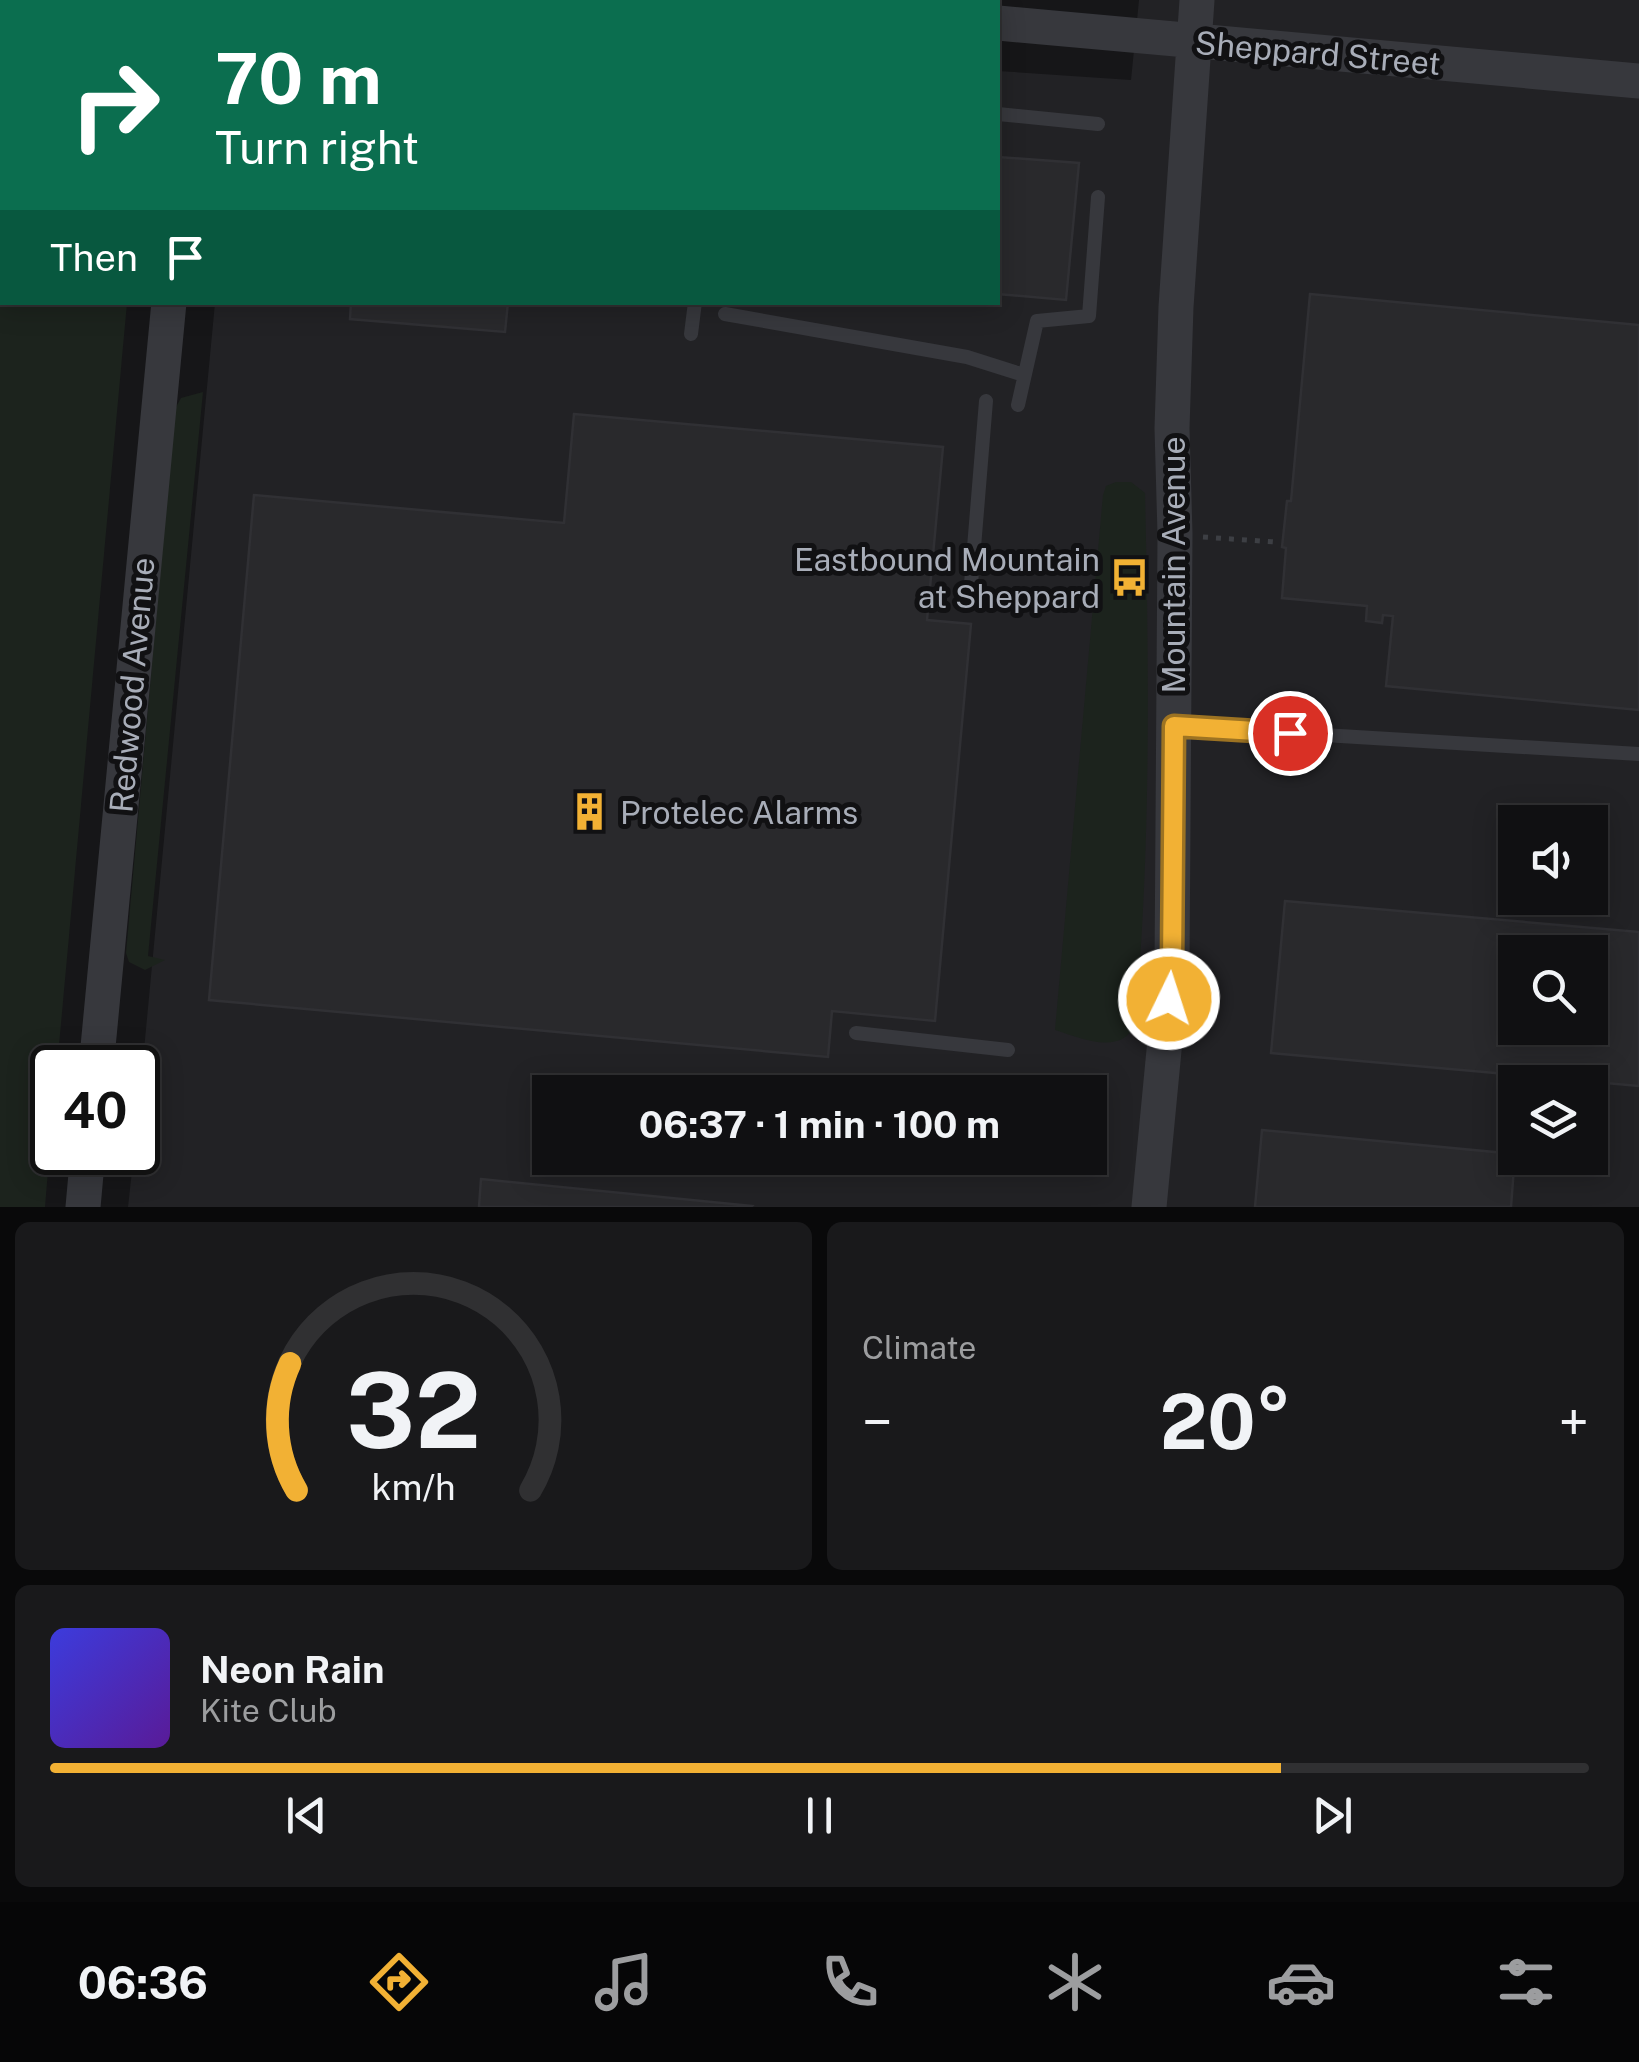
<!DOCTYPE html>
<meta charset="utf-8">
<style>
:root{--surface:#101012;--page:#19191b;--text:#f1f3f6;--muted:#9c9d9f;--line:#303032;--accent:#f2b134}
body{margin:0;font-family:"Public Sans",sans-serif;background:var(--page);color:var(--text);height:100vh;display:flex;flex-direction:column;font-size:38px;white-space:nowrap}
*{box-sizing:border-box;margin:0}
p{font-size:32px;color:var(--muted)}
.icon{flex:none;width:55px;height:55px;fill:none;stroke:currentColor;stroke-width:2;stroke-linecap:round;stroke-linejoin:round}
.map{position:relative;height:1207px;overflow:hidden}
.sheet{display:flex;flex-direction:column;gap:15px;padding:15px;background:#09090a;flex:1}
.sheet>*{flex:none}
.hud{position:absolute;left:0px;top:0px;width:1000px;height:305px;box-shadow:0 5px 25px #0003,0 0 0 2px var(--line);background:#0b6e4f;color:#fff;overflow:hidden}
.fabs{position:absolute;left:1498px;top:805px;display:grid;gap:20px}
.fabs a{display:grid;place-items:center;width:110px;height:110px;border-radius:0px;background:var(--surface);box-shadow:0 5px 25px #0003,0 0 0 2px var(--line);font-size:50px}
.speed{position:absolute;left:30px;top:1045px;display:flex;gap:20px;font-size:50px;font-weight:700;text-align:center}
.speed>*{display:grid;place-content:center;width:130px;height:130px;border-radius:50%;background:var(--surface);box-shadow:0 5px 25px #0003,0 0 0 2px var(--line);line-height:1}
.speed .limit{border:5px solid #111;border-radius:15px;background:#fff;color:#111}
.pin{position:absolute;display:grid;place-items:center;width:85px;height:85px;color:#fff;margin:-42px;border:5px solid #fff;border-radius:50%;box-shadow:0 2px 10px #0007}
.me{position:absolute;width:110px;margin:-55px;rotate:4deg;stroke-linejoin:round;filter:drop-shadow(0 0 8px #0008)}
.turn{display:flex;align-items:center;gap:35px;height:210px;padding:0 50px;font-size:45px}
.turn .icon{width:130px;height:130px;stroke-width:2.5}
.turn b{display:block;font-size:70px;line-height:85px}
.then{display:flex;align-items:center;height:95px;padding:0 50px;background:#0003;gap:20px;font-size:38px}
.big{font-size:75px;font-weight:700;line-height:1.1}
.sheet .widget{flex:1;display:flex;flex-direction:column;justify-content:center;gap:15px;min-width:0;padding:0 35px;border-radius:15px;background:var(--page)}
.sheet .dial{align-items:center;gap:0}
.dial svg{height:260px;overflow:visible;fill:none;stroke:var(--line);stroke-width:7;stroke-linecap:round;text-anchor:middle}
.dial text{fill:var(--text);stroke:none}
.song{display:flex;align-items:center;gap:30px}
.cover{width:120px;height:120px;border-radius:15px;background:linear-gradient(135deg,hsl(240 70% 55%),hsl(270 70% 35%))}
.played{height:10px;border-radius:5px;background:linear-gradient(90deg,var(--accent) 80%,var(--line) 80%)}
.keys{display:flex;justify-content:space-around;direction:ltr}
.heat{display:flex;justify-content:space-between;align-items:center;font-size:55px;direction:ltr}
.sheet .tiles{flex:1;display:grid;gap:15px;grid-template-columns:1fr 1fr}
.widget:last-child{grid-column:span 2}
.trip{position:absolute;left:532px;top:1075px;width:575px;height:100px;border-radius:0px;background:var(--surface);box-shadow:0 5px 25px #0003,0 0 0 2px var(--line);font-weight:700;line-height:100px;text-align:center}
.dock{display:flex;height:160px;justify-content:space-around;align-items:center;background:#060607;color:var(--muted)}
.dock .icon{width:70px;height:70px}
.dock .current{color:var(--accent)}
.dock b{font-size:45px;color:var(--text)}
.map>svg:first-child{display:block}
</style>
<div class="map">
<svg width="1639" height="1207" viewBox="0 0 1639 1207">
<rect width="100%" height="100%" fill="#161618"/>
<path fill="#222225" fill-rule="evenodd" d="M1139 0H1639V1207H128L134 1153 138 1152V1113L215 303 998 302V71L1131 80ZM1515 822H1590V898H1515ZM1515 952H1590V1028H1515ZM1515 1082H1590V1158H1515ZM550 1092H1090V1158H550Z"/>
<path fill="#1c231d" d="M232 0H490L514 2H229Z
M0 11H2V302L127 303 57 1067 52 1068V1122L45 1207H0Z
M203 392 148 956 165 960 145 970 129 962 126 953 175 409 181 398Z
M1116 482H1131L1145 493C1149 671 1151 847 1135 1025 1120 1056 1081 1038 1055 1030L1103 495 1106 486Z"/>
<path fill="#29292c" stroke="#303034" stroke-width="2.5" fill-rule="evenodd" d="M998 157 1079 163 1066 300 998 294Z
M1310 294 1639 325V710L1386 686 1393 616 1383 615 1382 623 1366 621 1367 606 1282 598 1286 548 1282 547 1287 501H1291Z
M351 302H508L505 332 350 319Z
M574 414 943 447 927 620 971 624 935 1021 832 1011 828 1057 209 1000 254 495 564 523Z
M1285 901 1639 932V1086L1271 1053ZM1515 952H1590V1028H1515Z
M1262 1130 1515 1154 1511 1207H1255Z
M481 1179 752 1206 751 1207H479Z"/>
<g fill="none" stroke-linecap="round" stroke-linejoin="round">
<path stroke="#3d3f44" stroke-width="5" stroke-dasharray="5 8" stroke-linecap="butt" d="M1203 537 1275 542"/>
<path stroke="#37383d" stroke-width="14" d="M998 114 1098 124
M725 314 967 357 1024 375
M691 334 695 302
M1018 405 1037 321 1089 316 1098 197
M971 584 986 401
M1176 726 1639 754
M856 1033 1008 1050"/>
<path stroke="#37383d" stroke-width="35" d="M772 0 796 2
M197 2V0
M998 23 1639 81
M96 1068 169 302
M83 1207 88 1152
M1149 1207 1172 967 1175 534 1172 428 1176 307 1197 0"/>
</g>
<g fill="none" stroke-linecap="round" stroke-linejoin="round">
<defs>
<path id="route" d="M1169 999 1172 966 1174 726 1290 733"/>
</defs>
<use href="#route" stroke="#9d7322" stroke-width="25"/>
<use href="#route" stroke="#f2b134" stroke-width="18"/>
</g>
<defs>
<symbol id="bus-bare" viewBox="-9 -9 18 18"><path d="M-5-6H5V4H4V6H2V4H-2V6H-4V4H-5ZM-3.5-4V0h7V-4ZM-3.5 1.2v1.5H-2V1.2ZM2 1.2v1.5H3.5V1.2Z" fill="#f2b134" stroke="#111113" stroke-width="2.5" paint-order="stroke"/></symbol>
<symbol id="building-bare" viewBox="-9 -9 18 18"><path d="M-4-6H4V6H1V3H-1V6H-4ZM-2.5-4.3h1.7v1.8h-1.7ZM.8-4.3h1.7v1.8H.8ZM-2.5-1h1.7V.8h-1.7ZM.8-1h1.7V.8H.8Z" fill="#f2b134" stroke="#111113" stroke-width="2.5" paint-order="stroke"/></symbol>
</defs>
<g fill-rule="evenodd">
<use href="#bus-bare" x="1102" y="550" width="55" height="55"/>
<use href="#building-bare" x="562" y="784" width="55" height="55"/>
</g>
<g text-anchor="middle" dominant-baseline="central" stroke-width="10" stroke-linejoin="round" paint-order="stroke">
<g font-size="32" fill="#a8adb8" stroke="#111113">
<text transform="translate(1318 53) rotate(5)">Sheppard Street</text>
<text transform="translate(1173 565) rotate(-90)">Mountain Avenue</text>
<text transform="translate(132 685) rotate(-85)">Redwood Avenue</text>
</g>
<g font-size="32" fill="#a8adb8" stroke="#111113" text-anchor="end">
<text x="1100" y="559">Eastbound Mountain<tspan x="1100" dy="37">at Sheppard</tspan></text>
<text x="620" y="812" text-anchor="start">Protelec Alarms</text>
</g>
</g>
</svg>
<div class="fabs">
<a><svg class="icon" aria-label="sound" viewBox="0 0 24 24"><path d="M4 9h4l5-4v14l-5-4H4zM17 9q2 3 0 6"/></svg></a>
<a><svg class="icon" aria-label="search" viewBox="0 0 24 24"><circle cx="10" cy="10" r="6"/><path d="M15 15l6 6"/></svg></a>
<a><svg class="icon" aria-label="layers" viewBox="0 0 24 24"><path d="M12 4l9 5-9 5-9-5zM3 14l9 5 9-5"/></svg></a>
</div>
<div class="speed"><div class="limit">40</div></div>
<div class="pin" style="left:1290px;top:733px;background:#d93025"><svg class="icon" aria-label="arrive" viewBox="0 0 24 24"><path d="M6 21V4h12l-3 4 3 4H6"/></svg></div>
<svg class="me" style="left:1169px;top:999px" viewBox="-20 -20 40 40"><circle r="17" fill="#f2b134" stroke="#fff" stroke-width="3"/><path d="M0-11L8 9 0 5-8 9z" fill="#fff"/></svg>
<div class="trip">06:37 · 1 min · 100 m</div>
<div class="hud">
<div class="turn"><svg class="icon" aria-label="right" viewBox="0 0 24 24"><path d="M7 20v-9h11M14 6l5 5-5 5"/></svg><div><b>70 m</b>Turn right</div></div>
<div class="then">Then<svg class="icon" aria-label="arrive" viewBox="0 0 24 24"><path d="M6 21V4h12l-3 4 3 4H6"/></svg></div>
</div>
</div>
<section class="sheet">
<div class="tiles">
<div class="widget dial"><svg viewBox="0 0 100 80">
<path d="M14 69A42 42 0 1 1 86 69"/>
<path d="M14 69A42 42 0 0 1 12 30" stroke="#f2b134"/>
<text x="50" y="56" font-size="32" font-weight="700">32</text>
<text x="50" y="72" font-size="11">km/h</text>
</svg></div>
<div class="widget"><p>Climate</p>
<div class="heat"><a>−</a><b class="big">20°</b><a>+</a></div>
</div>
<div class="widget">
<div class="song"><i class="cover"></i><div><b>Neon Rain</b><p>Kite Club</p></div></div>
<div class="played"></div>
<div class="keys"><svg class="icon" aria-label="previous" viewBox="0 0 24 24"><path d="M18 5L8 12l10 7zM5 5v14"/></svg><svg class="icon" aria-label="pause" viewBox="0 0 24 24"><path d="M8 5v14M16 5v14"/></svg><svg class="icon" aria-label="next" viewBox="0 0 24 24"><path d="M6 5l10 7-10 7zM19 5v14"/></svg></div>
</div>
</div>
</section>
<nav class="dock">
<b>06:36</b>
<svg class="icon current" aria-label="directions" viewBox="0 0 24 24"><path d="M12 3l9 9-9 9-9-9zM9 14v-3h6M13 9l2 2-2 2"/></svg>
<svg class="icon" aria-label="music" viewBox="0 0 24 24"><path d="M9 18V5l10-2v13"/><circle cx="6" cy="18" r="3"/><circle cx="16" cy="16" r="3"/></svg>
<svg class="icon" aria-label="phone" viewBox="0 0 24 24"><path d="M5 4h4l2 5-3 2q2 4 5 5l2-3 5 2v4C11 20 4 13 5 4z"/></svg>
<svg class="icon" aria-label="climate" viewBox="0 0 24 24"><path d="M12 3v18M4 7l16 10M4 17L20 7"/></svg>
<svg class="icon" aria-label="car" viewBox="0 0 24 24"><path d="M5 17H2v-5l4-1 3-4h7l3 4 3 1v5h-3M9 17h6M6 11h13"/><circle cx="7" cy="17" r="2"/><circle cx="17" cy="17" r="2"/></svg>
<svg class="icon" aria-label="filters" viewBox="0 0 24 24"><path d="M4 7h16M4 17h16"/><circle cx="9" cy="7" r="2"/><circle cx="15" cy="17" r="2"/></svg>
</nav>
